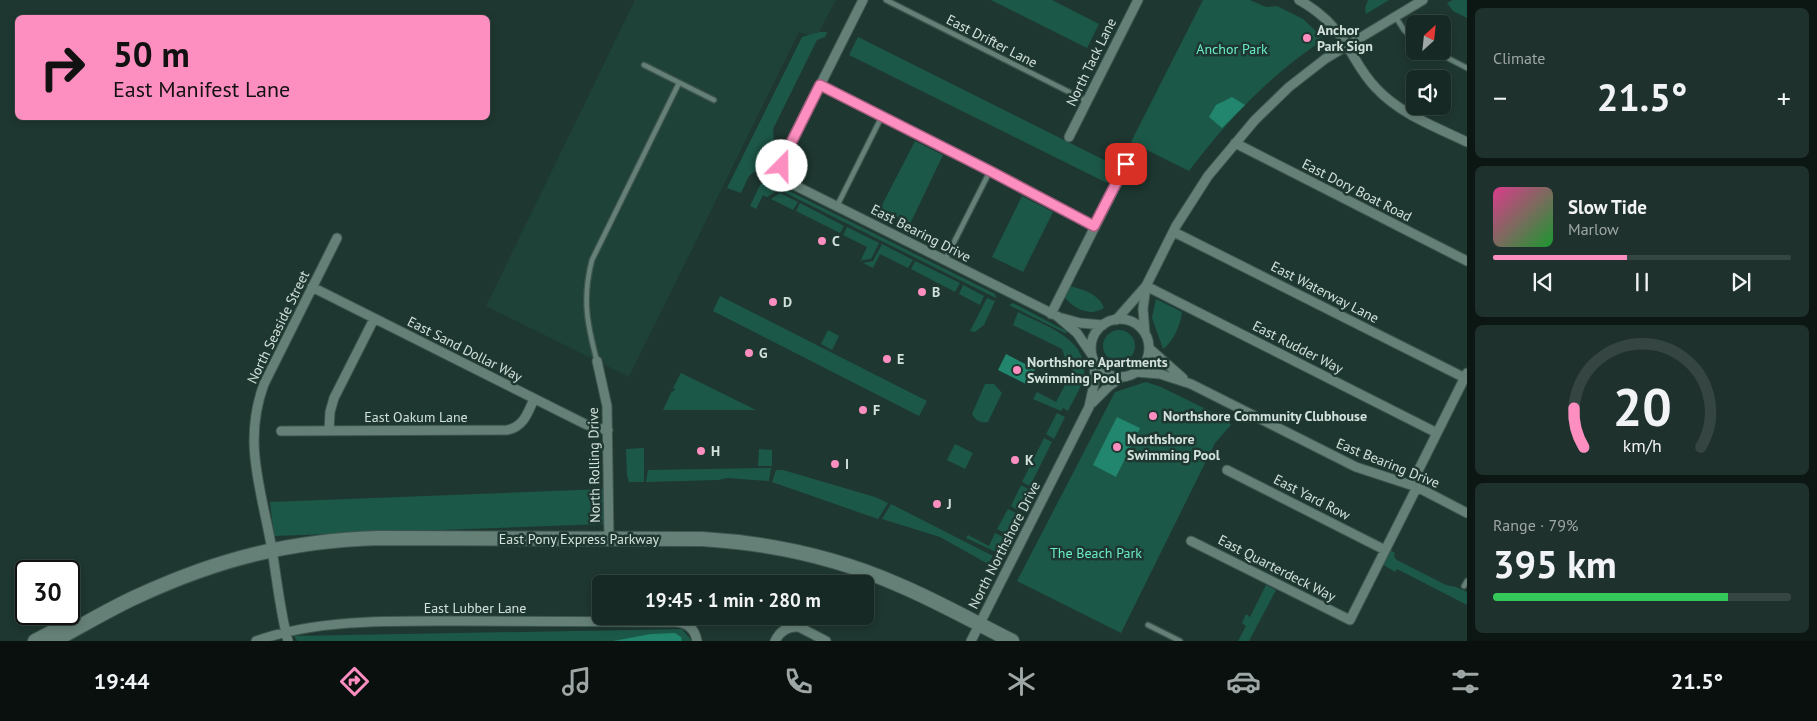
<!DOCTYPE html>
<meta charset="utf-8">
<style>
:root{--surface:#162924;--page:#1f312c;--text:#f1f3f6;--muted:#9ea6a6;--line:#354541;--accent:#fd8ec0}
body{margin:0;font-family:"PT Sans",sans-serif;background:var(--page);color:var(--text);height:100vh;display:flex;flex-direction:column;font-size:19px;white-space:nowrap}
*{box-sizing:border-box;margin:0}
p{font-size:16px;color:var(--muted)}
.icon{flex:none;width:28px;height:28px;fill:none;stroke:currentColor;stroke-width:2;stroke-linecap:round;stroke-linejoin:round}
.map{position:relative;flex:1;overflow:hidden}
.drawer{display:flex;flex-direction:column;gap:8px;padding:8px;background:#0c1714;width:350px}
.drawer>*{flex:none}
.top-card{position:absolute;left:15px;top:15px;width:475px;height:105px;border-radius:8px;box-shadow:0 2px 8px #0003,0 0 0 1px var(--line);background:#fd8ec0;color:#111;overflow:hidden}
.needle{width:32px;rotate:27deg}
.fabs{position:absolute;left:1406px;top:15px;display:grid;gap:10px}
.fabs a{display:grid;place-items:center;width:45px;height:45px;border-radius:8px;background:var(--surface);box-shadow:0 2px 8px #0003,0 0 0 1px var(--line);font-size:25px}
.speed{position:absolute;left:15px;top:560px;display:flex;gap:10px;font-size:25px;font-weight:700;text-align:center}
.speed>*{display:grid;place-content:center;width:65px;height:65px;border-radius:50%;background:var(--surface);box-shadow:0 2px 8px #0003,0 0 0 1px var(--line);line-height:1}
.speed .limit{border:2px solid #111;border-radius:8px;background:#fff;color:#111}
.pin{position:absolute;display:grid;place-items:center;width:42px;height:42px;color:#fff;margin:-21px;border-radius:10px;box-shadow:0 2px 8px #0006}
.me{position:absolute;width:55px;margin:-28px;rotate:22deg;stroke-linejoin:round;filter:drop-shadow(0 0 4px #0008)}
.turn{display:flex;align-items:center;gap:18px;height:105px;padding:0 15px;font-size:22px}
.turn .icon{width:65px;height:65px;stroke-width:2.5}
.turn b{display:block;font-size:35px;line-height:42px}
.big{font-size:38px;font-weight:700;line-height:1.1}
.drawer .card{flex:1;display:flex;flex-direction:column;justify-content:center;gap:8px;min-width:0;padding:0 18px;border-radius:8px;background:var(--page)}
.drawer .dial{align-items:center;gap:0}
.dial svg{height:130px;overflow:visible;fill:none;stroke:var(--line);stroke-width:7;stroke-linecap:round;text-anchor:middle}
.dial text{fill:var(--text);stroke:none}
.song{display:flex;align-items:center;gap:15px}
.cover{width:60px;height:60px;border-radius:8px;background:linear-gradient(135deg,hsl(330 70% 55%),hsl(130 70% 35%))}
.played{height:5px;border-radius:2px;background:linear-gradient(90deg,var(--accent) 45%,var(--line) 45%)}
.keys{display:flex;justify-content:space-around;direction:ltr}
.heat{display:flex;justify-content:space-between;align-items:center;font-size:28px;direction:ltr}
.charge{height:8px;border-radius:4px;background:linear-gradient(90deg,#34c759 79%,var(--line) 0)}
.trip{position:absolute;left:592px;top:575px;width:282px;height:50px;border-radius:8px;background:var(--surface);box-shadow:0 2px 8px #0003,0 0 0 1px var(--line);font-weight:700;line-height:50px;text-align:center}
.tab-bar{display:flex;height:80px;justify-content:space-around;align-items:center;background:#09100e;color:var(--muted)}
.tab-bar .icon{width:35px;height:35px}
.tab-bar .selected{color:var(--accent)}
.tab-bar b{font-size:22px;color:var(--text)}
main{display:flex;flex:1;min-height:0}
.map>svg:first-child{display:block}
</style>
<main>
<div class="map">
<svg width="1467" height="641" viewBox="0 0 1467 641">
<rect width="100%" height="100%" fill="#1e3730"/>
<path fill="#1e4237" d="M635 0H836L816 38 799 32 629 377 486 306Z"/>
<path fill="#1c5848" d="M991 0H1052L1099 24 1087 48Z
M1203 0H1250L1266 7 1277 6 1303 19 1321 36 1320 42C1268 77 1227 121 1189 171L1131 142Z
M1368 0H1389L1366 14 1365 8Z
M1453 0H1467V18L1453 11 1447 3Z
M820 32H827L825 37 817 40 773 129 774 141 761 156 759 168 749 176 741 193 727 188 802 37Z
M858 37 1106 161 1110 173 1107 183 849 55Z
M915 141 943 155 910 224 880 209Z
M771 180 775 184 995 294 996 298 774 187 767 181Z
M764 182 775 192 767 197 763 195 756 209 750 206 760 185Z
M780 193 798 202 793 210 771 199Z
M1022 196 1053 212 1023 272 992 257Z
M800 203 844 226 840 233 796 211Z
M847 227 879 243 871 259 862 260 860 262 867 247 843 235Z
M882 244 913 260 908 268 880 254 873 268 863 263 873 261Z
M915 261 960 283 955 292 911 269Z
M963 285 984 296 980 305 959 294Z
M1070 286C1084 290 1099 294 1104 308 1089 317 1075 309 1065 298Z
M720 296 927 401 919 416 713 311Z
M987 298 995 301 984 325 975 332 970 331Z
M1156 299 1182 312C1181 324 1173 342 1163 349L1152 318Z
M1013 303 1068 332 1065 333 1009 305Z
M1018 312C1045 326 1088 338 1084 375 1082 387 1073 400 1068 411L1063 408 1061 411 1033 399 1037 392 1056 402 1073 370 1065 365 1067 364 1062 349 1013 325Z
M828 330 839 336 832 350 821 344Z
M1103 346a16 16 0 1 1 32 0a16 16 0 1 1-32 0Z
M681 373 756 410H663L672 391 673 392 675 389 673 388Z
M1146 382 1161 387 1228 420 1231 425 1215 443 1121 633 1017 581 1115 392Z
M985 384H994L1002 393 988 422C980 423 976 421 972 414Z
M1057 413 1065 417 1054 439 1046 434Z
M1044 438 1052 442 1030 486 1022 482Z
M955 444 973 453 965 469 947 460Z
M644 448V482H629L627 475 626 449Z
M759 449 772 450V466H758Z
M771 468 769 481 727 478 719 480 646 482 648 470Z
M776 470H783L875 497 888 503 878 519 772 482Z
M1021 485 1028 489 1017 510 1011 506Z
M603 489 604 524 274 536 270 502Z
M891 504 993 556 988 564 940 537 882 519Z
M1008 509 1016 513 1006 534 997 529Z
M995 533 1005 538 998 553 966 538 968 535 989 546Z
M1390 550 1395 553 1394 557 1397 560 1446 585 1456 587 1467 592V605L1397 569 1395 572 1382 564Z
M1266 585 1276 590 1249 641H1238L1246 626 1242 623 1246 614 1250 617Z
M682 629 692 641H297L294 636Z"/>
<path fill="#22856d" d="M1232 97 1245 105 1222 128 1209 117 1216 105Z
M1006 354 1035 369 1028 385 998 370Z
M1117 417 1140 428 1116 477 1093 465Z
M675 633 681 637 682 641H613L651 634Z"/>
<g fill="none" stroke-linecap="round" stroke-linejoin="round">
<defs>
<path id="service" d="M886 0 1087 101
M1395 16 1404 30 1415 41
M1434 51 1467 68
M644 65 714 100
M837 206 882 116
M945 260 990 171
M597 361C587 324 582 298 592 260L679 83
M1464 586 1467 581
M1148 625 1180 641"/>
<path id="minor" d="M863 0 784 157C780 168 782 177 792 184L1057 316 1077 333 1092 355
M1299 0C1317 10 1333 24 1344 41 1354 56 1362 74 1376 88 1400 114 1436 127 1467 142
M820 85 990 171 1094 226
M1069 137 1138 0
M1235 143 1467 261
M1174 232 1465 378
M1146 286 1437 433
M312 287 585 424 596 428 608 430
M1051 314 1134 149
M1062 318 1080 323 1103 325
M1091 348a29 29 0 1 1 58 0a29 29 0 1 1-58 0Z
M1116 320 1146 286 1176 226 1208 176 1255 120 1289 87 1325 59 1423 0
M1145 333 1143 309 1146 286
M1149 348 1183 378
M597 361 607 406 609 539
M1136 372 1160 374 1191 384 1356 467 1417 487 1467 513
M1092 403 1109 386 1122 377
M281 431 507 430C524 427 528 412 534 399
M329 431 330 412 334 398 374 319
M1227 470 1385 550
M1411 485 1467 373
M1191 541 1350 620 1417 487
M256 641C319 618 400 621 467 621 537 621 606 622 676 622 688 623 695 629 697 641
M288 641C280 611 277 580 272 550 262 491 242 443 264 384L337 238
M775 641C780 631 788 626 799 627L826 641
M971 641 1089 407 1095 379 1094 362"/>
<path id="secondary" d="M35 641 62 627
M53 641C82 626 109 609 138 596 218 559 289 541 378 538L702 539C770 543 836 557 899 585 937 601 974 622 1012 641"/>
</defs>
<use href="#service" stroke="#3e554f" stroke-width="7"/>
<use href="#minor" stroke="#3e554f" stroke-width="11"/>
<use href="#secondary" stroke="#3e554f" stroke-width="16"/>
<use href="#service" stroke="#658177" stroke-width="4.5"/>
<use href="#minor" stroke="#658177" stroke-width="9"/>
<use href="#secondary" stroke="#658177" stroke-width="14"/>
</g>
<g fill="none" stroke-linecap="round" stroke-linejoin="round">
<defs>
<path id="route" d="M782 166 784 157 820 85 990 171 1094 226 1126 164"/>
</defs>
<use href="#route" stroke="#a45c7d" stroke-width="12"/>
<use href="#route" stroke="#fd8ec0" stroke-width="9"/>
</g>
<g fill="#fd8ec0" stroke="#1e3730" stroke-width="2">
<circle cx="1307" cy="38" r="5"/>
<circle cx="822" cy="241" r="5"/>
<circle cx="922" cy="292" r="5"/>
<circle cx="773" cy="302" r="5"/>
<circle cx="749" cy="353" r="5"/>
<circle cx="887" cy="359" r="5"/>
<circle cx="1017" cy="370" r="5"/>
<circle cx="863" cy="410" r="5"/>
<circle cx="1153" cy="416" r="5"/>
<circle cx="1117" cy="447" r="5"/>
<circle cx="701" cy="451" r="5"/>
<circle cx="1015" cy="460" r="5"/>
<circle cx="835" cy="464" r="5"/>
<circle cx="937" cy="504" r="5"/>
</g>
<g text-anchor="middle" dominant-baseline="central" stroke-width="5" stroke-linejoin="round" paint-order="stroke">
<g font-size="14" font-weight="bold" fill="#d2e1db" stroke="#1e3730" text-anchor="start">
<text x="1317" y="30">Anchor<tspan x="1317" dy="16">Park Sign</tspan></text>
<text x="832" y="241">C</text>
<text x="932" y="292">B</text>
<text x="783" y="302">D</text>
<text x="759" y="353">G</text>
<text x="897" y="359">E</text>
<text x="1027" y="362">Northshore Apartments<tspan x="1027" dy="16">Swimming Pool</tspan></text>
<text x="873" y="410">F</text>
<text x="1163" y="416">Northshore Community Clubhouse</text>
<text x="1127" y="439">Northshore<tspan x="1127" dy="16">Swimming Pool</tspan></text>
<text x="711" y="451">H</text>
<text x="1025" y="460">K</text>
<text x="845" y="464">I</text>
<text x="947" y="504">J</text>
</g>
<g font-size="14" fill="#d2e1db" stroke="#1e3730">
<text transform="translate(992 41) rotate(27)">East Drifter Lane</text>
<text transform="translate(1091 62) rotate(-64)">North Tack Lane</text>
<text transform="translate(1357 190) rotate(27)">East Dory Boat Road</text>
<text transform="translate(921 233) rotate(27)">East Bearing Drive</text>
<text transform="translate(1325 292) rotate(27)">East Waterway Lane</text>
<text transform="translate(278 327) rotate(-64)">North Seaside Street</text>
<text transform="translate(1298 347) rotate(27)">East Rudder Way</text>
<text transform="translate(465 349) rotate(27)">East Sand Dollar Way</text>
<text x="416" y="417">East Oakum Lane</text>
<text transform="translate(1388 463) rotate(22)">East Bearing Drive</text>
<text transform="translate(594 465) rotate(-91)">North Rolling Drive</text>
<text transform="translate(1312 497) rotate(27)">East Yard Row</text>
<text x="579" y="539">East Pony Express Parkway</text>
<text transform="translate(1004 545) rotate(-63)">North Northshore Drive</text>
<text transform="translate(1277 568) rotate(27)">East Quarterdeck Way</text>
<text x="475" y="608">East Lubber Lane</text>
</g>
<g font-size="14" fill="#6bedc9" stroke="#1e3730">
<text x="1232" y="49">Anchor Park</text>
<text x="1096" y="553">The Beach Park</text>
</g>
</g>
</svg>
<div class="fabs">
<a><svg class="needle" viewBox="-14 -14 28 28"><path d="M0-13l5 13h-10z" fill="#e53935"/><path d="M0 13l5-13h-10z" fill="#9ea6a6"/></svg></a>
<a><svg class="icon" aria-label="sound" viewBox="0 0 24 24"><path d="M4 9h4l5-4v14l-5-4H4zM17 9q2 3 0 6"/></svg></a>
</div>
<div class="speed"><div class="limit">30</div></div>
<div class="pin" style="left:1126px;top:164px;background:#d93025"><svg class="icon" aria-label="arrive" viewBox="0 0 24 24"><path d="M6 21V4h12l-3 4 3 4H6"/></svg></div>
<svg class="me" style="left:782px;top:166px" viewBox="-20 -20 40 40"><circle r="19" fill="#fff"/><path d="M0-13L10 11 0 6-10 11z" fill="#fd8ec0"/></svg>
<div class="trip">19:45 · 1 min · 280 m</div>
<div class="top-card">
<div class="turn"><svg class="icon" aria-label="right" viewBox="0 0 24 24"><path d="M7 20v-9h11M14 6l5 5-5 5"/></svg><div><b>50 m</b>East Manifest Lane</div></div>
</div>
</div>
<section class="drawer">
<div class="card"><p>Climate</p>
<div class="heat"><a>−</a><b class="big">21.5°</b><a>+</a></div>
</div>
<div class="card">
<div class="song"><i class="cover"></i><div><b>Slow Tide</b><p>Marlow</p></div></div>
<div class="played"></div>
<div class="keys"><svg class="icon" aria-label="previous" viewBox="0 0 24 24"><path d="M18 5L8 12l10 7zM5 5v14"/></svg><svg class="icon" aria-label="pause" viewBox="0 0 24 24"><path d="M8 5v14M16 5v14"/></svg><svg class="icon" aria-label="next" viewBox="0 0 24 24"><path d="M6 5l10 7-10 7zM19 5v14"/></svg></div>
</div>
<div class="card dial"><svg viewBox="0 0 100 80">
<path d="M14 69A42 42 0 1 1 86 69"/>
<path d="M14 69A42 42 0 0 1 8 45" stroke="#fd8ec0"/>
<text x="50" y="56" font-size="32" font-weight="700">20</text>
<text x="50" y="72" font-size="11">km/h</text>
</svg></div>
<div class="card"><p>Range · 79%</p><b class="big">395 km</b><div class="charge"></div></div>
</section>
</main>
<nav class="tab-bar">
<b>19:44</b>
<svg class="icon selected" aria-label="directions" viewBox="0 0 24 24"><path d="M12 3l9 9-9 9-9-9zM9 14v-3h6M13 9l2 2-2 2"/></svg>
<svg class="icon" aria-label="music" viewBox="0 0 24 24"><path d="M9 18V5l10-2v13"/><circle cx="6" cy="18" r="3"/><circle cx="16" cy="16" r="3"/></svg>
<svg class="icon" aria-label="phone" viewBox="0 0 24 24"><path d="M5 4h4l2 5-3 2q2 4 5 5l2-3 5 2v4C11 20 4 13 5 4z"/></svg>
<svg class="icon" aria-label="climate" viewBox="0 0 24 24"><path d="M12 3v18M4 7l16 10M4 17L20 7"/></svg>
<svg class="icon" aria-label="car" viewBox="0 0 24 24"><path d="M5 17H2v-5l4-1 3-4h7l3 4 3 1v5h-3M9 17h6M6 11h13"/><circle cx="7" cy="17" r="2"/><circle cx="17" cy="17" r="2"/></svg>
<svg class="icon" aria-label="filters" viewBox="0 0 24 24"><path d="M4 7h16M4 17h16"/><circle cx="9" cy="7" r="2"/><circle cx="15" cy="17" r="2"/></svg>
<b>21.5°</b>
</nav>
